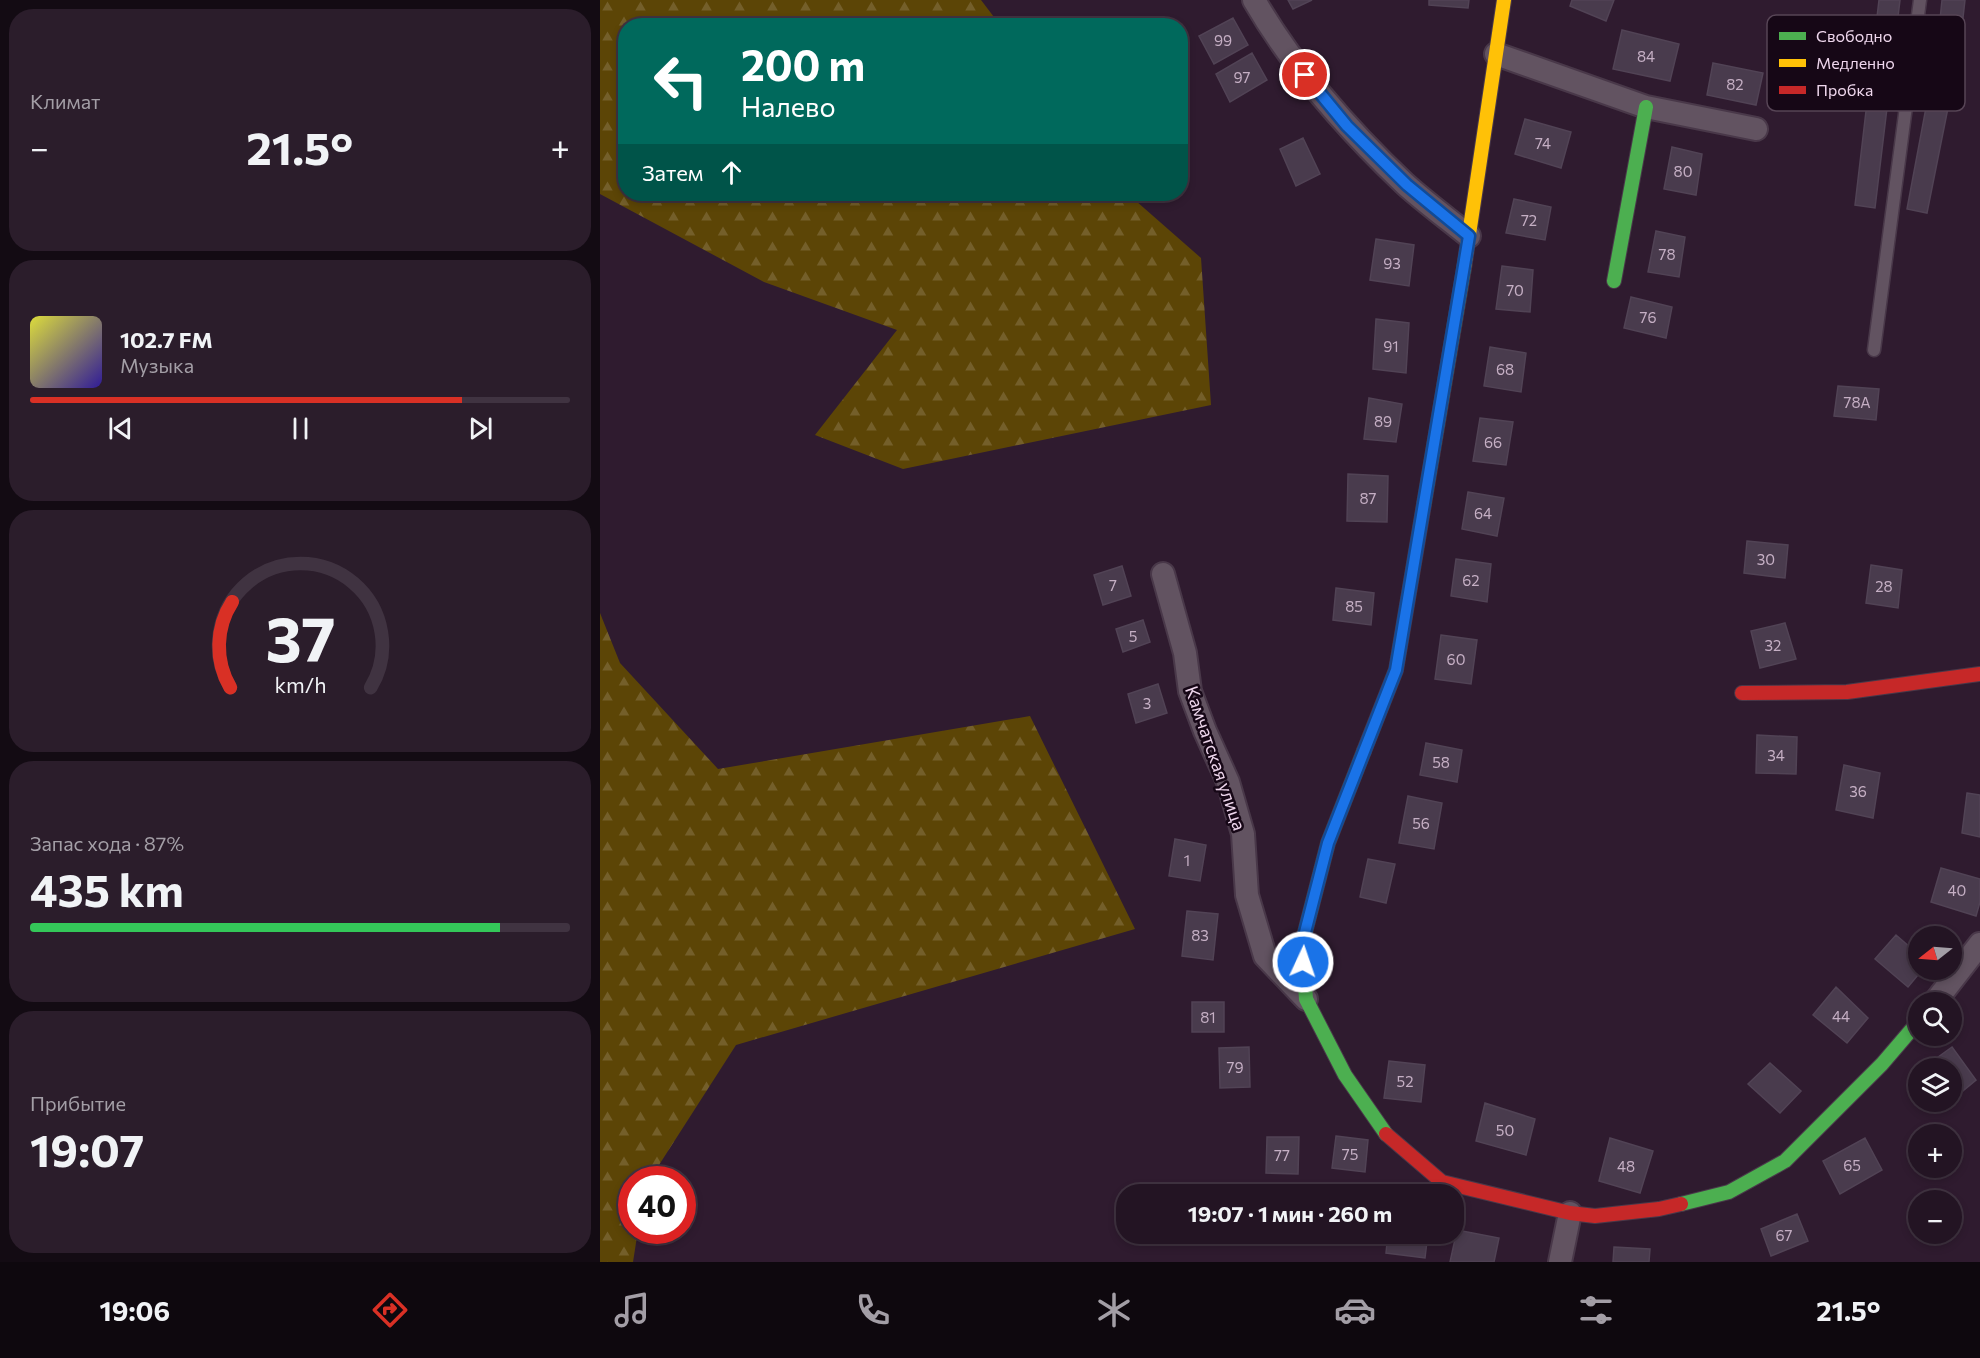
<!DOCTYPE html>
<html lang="ru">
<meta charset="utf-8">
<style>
:root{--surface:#231423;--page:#2b1d2b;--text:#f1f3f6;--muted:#a39ea6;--line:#403341;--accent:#d93025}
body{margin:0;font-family:Commissioner,sans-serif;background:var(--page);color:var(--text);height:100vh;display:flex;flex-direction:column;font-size:22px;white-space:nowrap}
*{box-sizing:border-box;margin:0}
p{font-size:20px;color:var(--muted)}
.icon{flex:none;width:33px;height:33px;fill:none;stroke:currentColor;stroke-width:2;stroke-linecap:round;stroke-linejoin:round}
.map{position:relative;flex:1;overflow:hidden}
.side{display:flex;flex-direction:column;gap:9px;padding:9px;background:#130b13;width:600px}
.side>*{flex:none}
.top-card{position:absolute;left:18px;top:18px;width:570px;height:183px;border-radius:24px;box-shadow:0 3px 9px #0003,0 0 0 2px var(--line);background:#00695c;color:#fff;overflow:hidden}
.needle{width:39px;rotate:253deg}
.controls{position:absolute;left:1308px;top:926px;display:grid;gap:12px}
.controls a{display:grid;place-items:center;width:54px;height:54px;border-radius:50%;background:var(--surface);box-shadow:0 3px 9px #0003,0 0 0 2px var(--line);font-size:30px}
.speed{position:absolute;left:18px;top:1166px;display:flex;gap:12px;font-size:30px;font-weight:700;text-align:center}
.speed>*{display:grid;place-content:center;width:78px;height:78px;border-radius:50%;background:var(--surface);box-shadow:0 3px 9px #0003,0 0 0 2px var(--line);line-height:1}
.speed .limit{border:9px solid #d22;background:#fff;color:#111}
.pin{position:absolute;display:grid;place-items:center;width:51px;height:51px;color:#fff;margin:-26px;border:3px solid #fff;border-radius:50%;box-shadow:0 2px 6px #0007}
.me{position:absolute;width:66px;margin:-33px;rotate:3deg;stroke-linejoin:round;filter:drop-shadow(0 0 4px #0008)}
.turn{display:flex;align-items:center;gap:21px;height:126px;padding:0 24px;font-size:27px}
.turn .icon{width:78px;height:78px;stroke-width:2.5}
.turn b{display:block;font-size:42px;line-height:51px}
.then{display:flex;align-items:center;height:57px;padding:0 24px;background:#0003;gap:12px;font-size:22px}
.big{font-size:45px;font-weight:700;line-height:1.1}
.side .card{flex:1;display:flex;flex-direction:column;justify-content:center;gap:9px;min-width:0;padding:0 21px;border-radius:24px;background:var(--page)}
.side .dial{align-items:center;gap:0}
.dial svg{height:156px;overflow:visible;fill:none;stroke:var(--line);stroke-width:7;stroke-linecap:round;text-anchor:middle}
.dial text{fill:var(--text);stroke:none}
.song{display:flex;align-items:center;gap:18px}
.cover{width:72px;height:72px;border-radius:9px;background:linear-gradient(135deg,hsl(60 70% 55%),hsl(250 70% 35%))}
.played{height:6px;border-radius:3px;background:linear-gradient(90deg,var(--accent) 80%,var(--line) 80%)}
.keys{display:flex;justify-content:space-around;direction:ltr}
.heat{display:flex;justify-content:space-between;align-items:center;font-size:33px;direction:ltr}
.charge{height:9px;border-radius:4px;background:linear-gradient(90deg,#34c759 87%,var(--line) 0)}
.trip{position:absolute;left:516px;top:1184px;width:348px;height:60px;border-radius:24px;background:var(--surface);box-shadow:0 3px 9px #0003,0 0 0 2px var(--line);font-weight:700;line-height:60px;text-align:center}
.tab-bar{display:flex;height:96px;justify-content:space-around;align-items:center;background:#0e080e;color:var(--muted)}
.tab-bar .icon{width:42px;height:42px}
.tab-bar .on{color:var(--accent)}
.tab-bar b{font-size:27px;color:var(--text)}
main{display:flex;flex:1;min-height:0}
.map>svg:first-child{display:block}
</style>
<main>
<section class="side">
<div class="card"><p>Климат</p>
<div class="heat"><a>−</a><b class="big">21.5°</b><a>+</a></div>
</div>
<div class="card">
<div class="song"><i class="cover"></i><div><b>102.7 FM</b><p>Музыка</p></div></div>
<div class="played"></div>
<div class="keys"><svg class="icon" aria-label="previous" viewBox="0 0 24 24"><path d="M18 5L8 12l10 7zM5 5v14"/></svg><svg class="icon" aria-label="pause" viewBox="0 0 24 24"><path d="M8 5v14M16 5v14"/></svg><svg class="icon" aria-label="next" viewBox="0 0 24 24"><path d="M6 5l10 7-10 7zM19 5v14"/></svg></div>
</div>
<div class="card dial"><svg viewBox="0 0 100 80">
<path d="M14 69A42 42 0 1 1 86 69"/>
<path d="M14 69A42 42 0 0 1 15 25" stroke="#d93025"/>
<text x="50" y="56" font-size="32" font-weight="700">37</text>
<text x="50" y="72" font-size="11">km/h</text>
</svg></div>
<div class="card"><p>Запас хода · 87%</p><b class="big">435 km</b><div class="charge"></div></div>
<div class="card"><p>Прибытие</p><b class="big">19:07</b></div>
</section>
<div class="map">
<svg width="1380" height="1262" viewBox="0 0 1380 1262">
<defs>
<pattern id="forest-firs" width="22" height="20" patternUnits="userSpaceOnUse" patternTransform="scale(1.5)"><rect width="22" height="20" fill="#5c4506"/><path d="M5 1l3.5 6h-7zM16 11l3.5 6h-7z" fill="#745f2a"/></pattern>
</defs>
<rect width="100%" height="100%" fill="#2f1b2f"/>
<path fill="url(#forest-firs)" d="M0 0H381L400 25 26 26V194H528L601 258 611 405 303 469 215 435 297 330 164 282 0 194Z
M0 613 20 663 118 769 430 716 535 929 136 1045 50 1179H32V1230H38L33 1262H0Z"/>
<path fill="#493b4d" stroke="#514355" stroke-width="1.5" d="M688 0H712L693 9Z
M829 0H869L868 8 829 5Z
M972 0H1014L1006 21 970 6Z
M1279 0H1300L1275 208 1255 205Z
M1342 0H1365L1359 53 1327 213 1307 209 1337 49Z
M633 18 648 45 614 64 599 36Z
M1022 30 1079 44 1070 81 1013 69Z
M652 53 667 80 630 102 616 74Z
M1113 63 1163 73 1156 105 1107 95Z
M925 119 971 132 961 168 915 154Z
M703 138 720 174 696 186 680 149Z
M1072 147 1102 154 1096 195 1064 189Z
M914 199 951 207 945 240 906 233Z
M1056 231 1085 237 1079 277 1048 272Z
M776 239 814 245 809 286 770 280Z
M902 266 933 270 930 312 896 309Z
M1031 297 1072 307 1066 338 1024 328Z
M776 319 809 323 806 373 773 369Z
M890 347 926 353 921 392 884 386Z
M1238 386 1279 389 1276 420 1234 416Z
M769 398 802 404 796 442 764 439Z
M880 418 913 422 906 465 873 461Z
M748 474 788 476 787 522 747 521Z
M868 492 904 498 897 536 862 529Z
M1147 541 1188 545 1185 578 1144 573Z
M856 559 891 564 887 602 851 596Z
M1271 565 1302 570 1298 608 1266 603Z
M522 566 531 596 503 605 494 575Z
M736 588 774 593 771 625 733 620Z
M543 620 550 642 523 652 516 629Z
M1185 623 1196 659 1160 668 1151 631Z
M841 635 877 640 871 684 835 679Z
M558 684 567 713 536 723 528 694Z
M1157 735 1197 737 1196 774 1156 773Z
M826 743 862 750 857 782 820 775Z
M1244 765 1280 773 1273 818 1236 810Z
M1367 793 1380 795V837L1362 833Z
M808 796 842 803 834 849 799 843Z
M575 839 606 845 600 881 569 876Z
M768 859 795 864 786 903 760 897Z
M1341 868 1380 879V902L1376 916 1331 902Z
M587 911 618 914 613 960 582 956Z
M1296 935 1318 954V969H1323L1308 987 1275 959Z
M1236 987 1268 1018 1247 1043 1213 1015Z
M592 1002H624V1032H592Z
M649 1047 650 1087 620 1088 619 1048Z
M1352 1047 1376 1080 1352 1100V1068H1323Z
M789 1061 825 1065 821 1102 784 1098Z
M1170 1063 1201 1091 1180 1113 1148 1084Z
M885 1103 935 1119 926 1155 876 1141Z
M736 1136 768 1140 765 1172 732 1168Z
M667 1137H699L698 1174 666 1173Z
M1010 1138 1053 1151 1040 1193 999 1181Z
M1265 1138 1282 1170 1240 1194 1223 1161Z
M1197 1214 1208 1241 1171 1256 1161 1229Z
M857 1230 899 1238 894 1262H850Z
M788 1233H828L825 1258 786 1253Z
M1014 1247 1050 1249 1049 1262H1013Z"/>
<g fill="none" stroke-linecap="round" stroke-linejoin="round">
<defs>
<path id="lane" d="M1274 350 1320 0"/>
<path id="street" d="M654 0C694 69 748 130 805 184 825 202 848 219 869 236
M896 54 1046 107 1156 129
M563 574 585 653 590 691 605 731 628 782 643 834 647 895 665 956 706 999
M1335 1002 1380 944
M960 1262 970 1213"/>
<path id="fast" d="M1014 281 1046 107
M824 504 864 268
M764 751 728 843 702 944 706 999 745 1075 786 1134
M1081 1204 1129 1192 1185 1161 1282 1064 1318 1022"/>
<path id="slow" d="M864 268 904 0"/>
<path id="jam" d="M1142 693 1247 692 1380 674
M764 751 796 670 824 504
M786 1134 842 1182 970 1213 995 1216 1059 1209 1081 1204"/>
</defs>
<use href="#lane" stroke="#493849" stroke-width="15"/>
<use href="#street" stroke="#493849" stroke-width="26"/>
<use href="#fast" stroke="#493849" stroke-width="16"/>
<use href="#slow" stroke="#493849" stroke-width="16"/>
<use href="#jam" stroke="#493849" stroke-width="16"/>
<use href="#lane" stroke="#625361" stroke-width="12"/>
<use href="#street" stroke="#625361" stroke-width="22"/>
<use href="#fast" stroke="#4caf50" stroke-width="14"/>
<use href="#slow" stroke="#ffc107" stroke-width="14"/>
<use href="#jam" stroke="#c62828" stroke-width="14"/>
</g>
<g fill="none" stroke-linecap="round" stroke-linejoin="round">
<defs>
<path id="route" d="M703 962 702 944 728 843 796 670 869 236 807 185 747 126 705 75"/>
</defs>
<use href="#route" stroke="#114b97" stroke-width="15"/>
<use href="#route" stroke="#1a73e8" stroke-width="10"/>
</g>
<g text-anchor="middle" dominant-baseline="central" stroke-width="5" stroke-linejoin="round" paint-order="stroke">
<g font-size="15" fill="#c5afc4">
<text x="623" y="40">99</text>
<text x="1046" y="56">84</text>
<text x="642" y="77">97</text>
<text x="1135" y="84">82</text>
<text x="943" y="143">74</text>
<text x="1083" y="171">80</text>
<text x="929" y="220">72</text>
<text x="1067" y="254">78</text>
<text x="792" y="263">93</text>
<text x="915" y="290">70</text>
<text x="1048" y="317">76</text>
<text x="791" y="346">91</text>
<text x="905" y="369">68</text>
<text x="1257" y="402">78А</text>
<text x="783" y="421">89</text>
<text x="893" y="442">66</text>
<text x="768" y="498">87</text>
<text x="883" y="513">64</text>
<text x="1166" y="559">30</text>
<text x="871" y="580">62</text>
<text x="513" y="585">7</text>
<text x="1284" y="586">28</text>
<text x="754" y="606">85</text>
<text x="533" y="636">5</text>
<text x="1173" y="645">32</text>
<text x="856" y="659">60</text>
<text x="547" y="703">3</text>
<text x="1176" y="755">34</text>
<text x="841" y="762">58</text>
<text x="1258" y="791">36</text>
<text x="821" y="823">56</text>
<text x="587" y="860">1</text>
<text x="1357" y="890">40</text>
<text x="600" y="935">83</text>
<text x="1241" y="1016">44</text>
<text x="608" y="1017">81</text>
<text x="635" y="1067">79</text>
<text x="805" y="1081">52</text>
<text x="905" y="1130">50</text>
<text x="750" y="1154">75</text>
<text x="682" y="1155">77</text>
<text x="1252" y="1165">65</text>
<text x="1026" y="1166">48</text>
<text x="1184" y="1235">67</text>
</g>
<g font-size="18" fill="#eed6ec" stroke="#160716">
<text transform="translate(616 758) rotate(71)">Камчатская улица</text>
</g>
</g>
<rect x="1167" y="15" width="198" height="96" rx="9" fill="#160716" stroke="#574556" stroke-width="1.5"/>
<rect x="1179" y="32" width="27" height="8" fill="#4caf50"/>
<rect x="1179" y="59" width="27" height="8" fill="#ffc107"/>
<rect x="1179" y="86" width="27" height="8" fill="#c62828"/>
<g font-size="16" fill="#eed6ec">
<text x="1216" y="42">Свободно</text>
<text x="1216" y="69">Медленно</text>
<text x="1216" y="96">Пробка</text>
</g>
</svg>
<div class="controls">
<a><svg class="needle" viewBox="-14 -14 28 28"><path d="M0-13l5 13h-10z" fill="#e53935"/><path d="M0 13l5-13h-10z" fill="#a39ea6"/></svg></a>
<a><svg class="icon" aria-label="search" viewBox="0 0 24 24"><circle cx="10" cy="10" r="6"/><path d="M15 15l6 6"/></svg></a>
<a><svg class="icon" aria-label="layers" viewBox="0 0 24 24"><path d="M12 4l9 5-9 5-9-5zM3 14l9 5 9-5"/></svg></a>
<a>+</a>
<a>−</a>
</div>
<div class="speed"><div class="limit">40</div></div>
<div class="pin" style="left:705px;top:75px;background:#d93025"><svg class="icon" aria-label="arrive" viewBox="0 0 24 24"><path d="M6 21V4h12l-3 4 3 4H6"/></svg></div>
<svg class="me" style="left:703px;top:962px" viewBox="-20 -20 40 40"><circle r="17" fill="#1a73e8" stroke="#fff" stroke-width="3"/><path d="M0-11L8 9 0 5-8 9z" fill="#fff"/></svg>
<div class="trip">19:07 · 1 мин · 260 m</div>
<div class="top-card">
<div class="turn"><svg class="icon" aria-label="left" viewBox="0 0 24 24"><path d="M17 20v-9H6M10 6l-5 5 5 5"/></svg><div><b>200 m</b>Налево</div></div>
<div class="then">Затем<svg class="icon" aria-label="ahead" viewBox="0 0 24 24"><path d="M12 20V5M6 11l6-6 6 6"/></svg></div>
</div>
</div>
</main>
<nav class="tab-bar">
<b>19:06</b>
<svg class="icon on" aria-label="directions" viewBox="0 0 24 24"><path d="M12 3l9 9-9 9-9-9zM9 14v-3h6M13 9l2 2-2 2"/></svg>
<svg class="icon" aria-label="music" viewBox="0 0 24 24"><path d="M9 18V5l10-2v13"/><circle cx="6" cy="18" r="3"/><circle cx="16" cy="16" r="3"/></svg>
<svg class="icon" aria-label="phone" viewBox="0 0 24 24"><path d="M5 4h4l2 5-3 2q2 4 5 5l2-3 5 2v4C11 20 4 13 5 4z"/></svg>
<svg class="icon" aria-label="climate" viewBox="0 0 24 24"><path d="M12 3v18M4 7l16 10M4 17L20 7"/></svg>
<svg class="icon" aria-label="car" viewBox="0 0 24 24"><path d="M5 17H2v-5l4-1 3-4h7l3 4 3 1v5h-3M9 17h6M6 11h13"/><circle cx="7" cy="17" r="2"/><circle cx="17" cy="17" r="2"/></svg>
<svg class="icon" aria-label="filters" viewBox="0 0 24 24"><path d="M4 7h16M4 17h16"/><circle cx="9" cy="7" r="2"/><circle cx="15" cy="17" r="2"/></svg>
<b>21.5°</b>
</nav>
